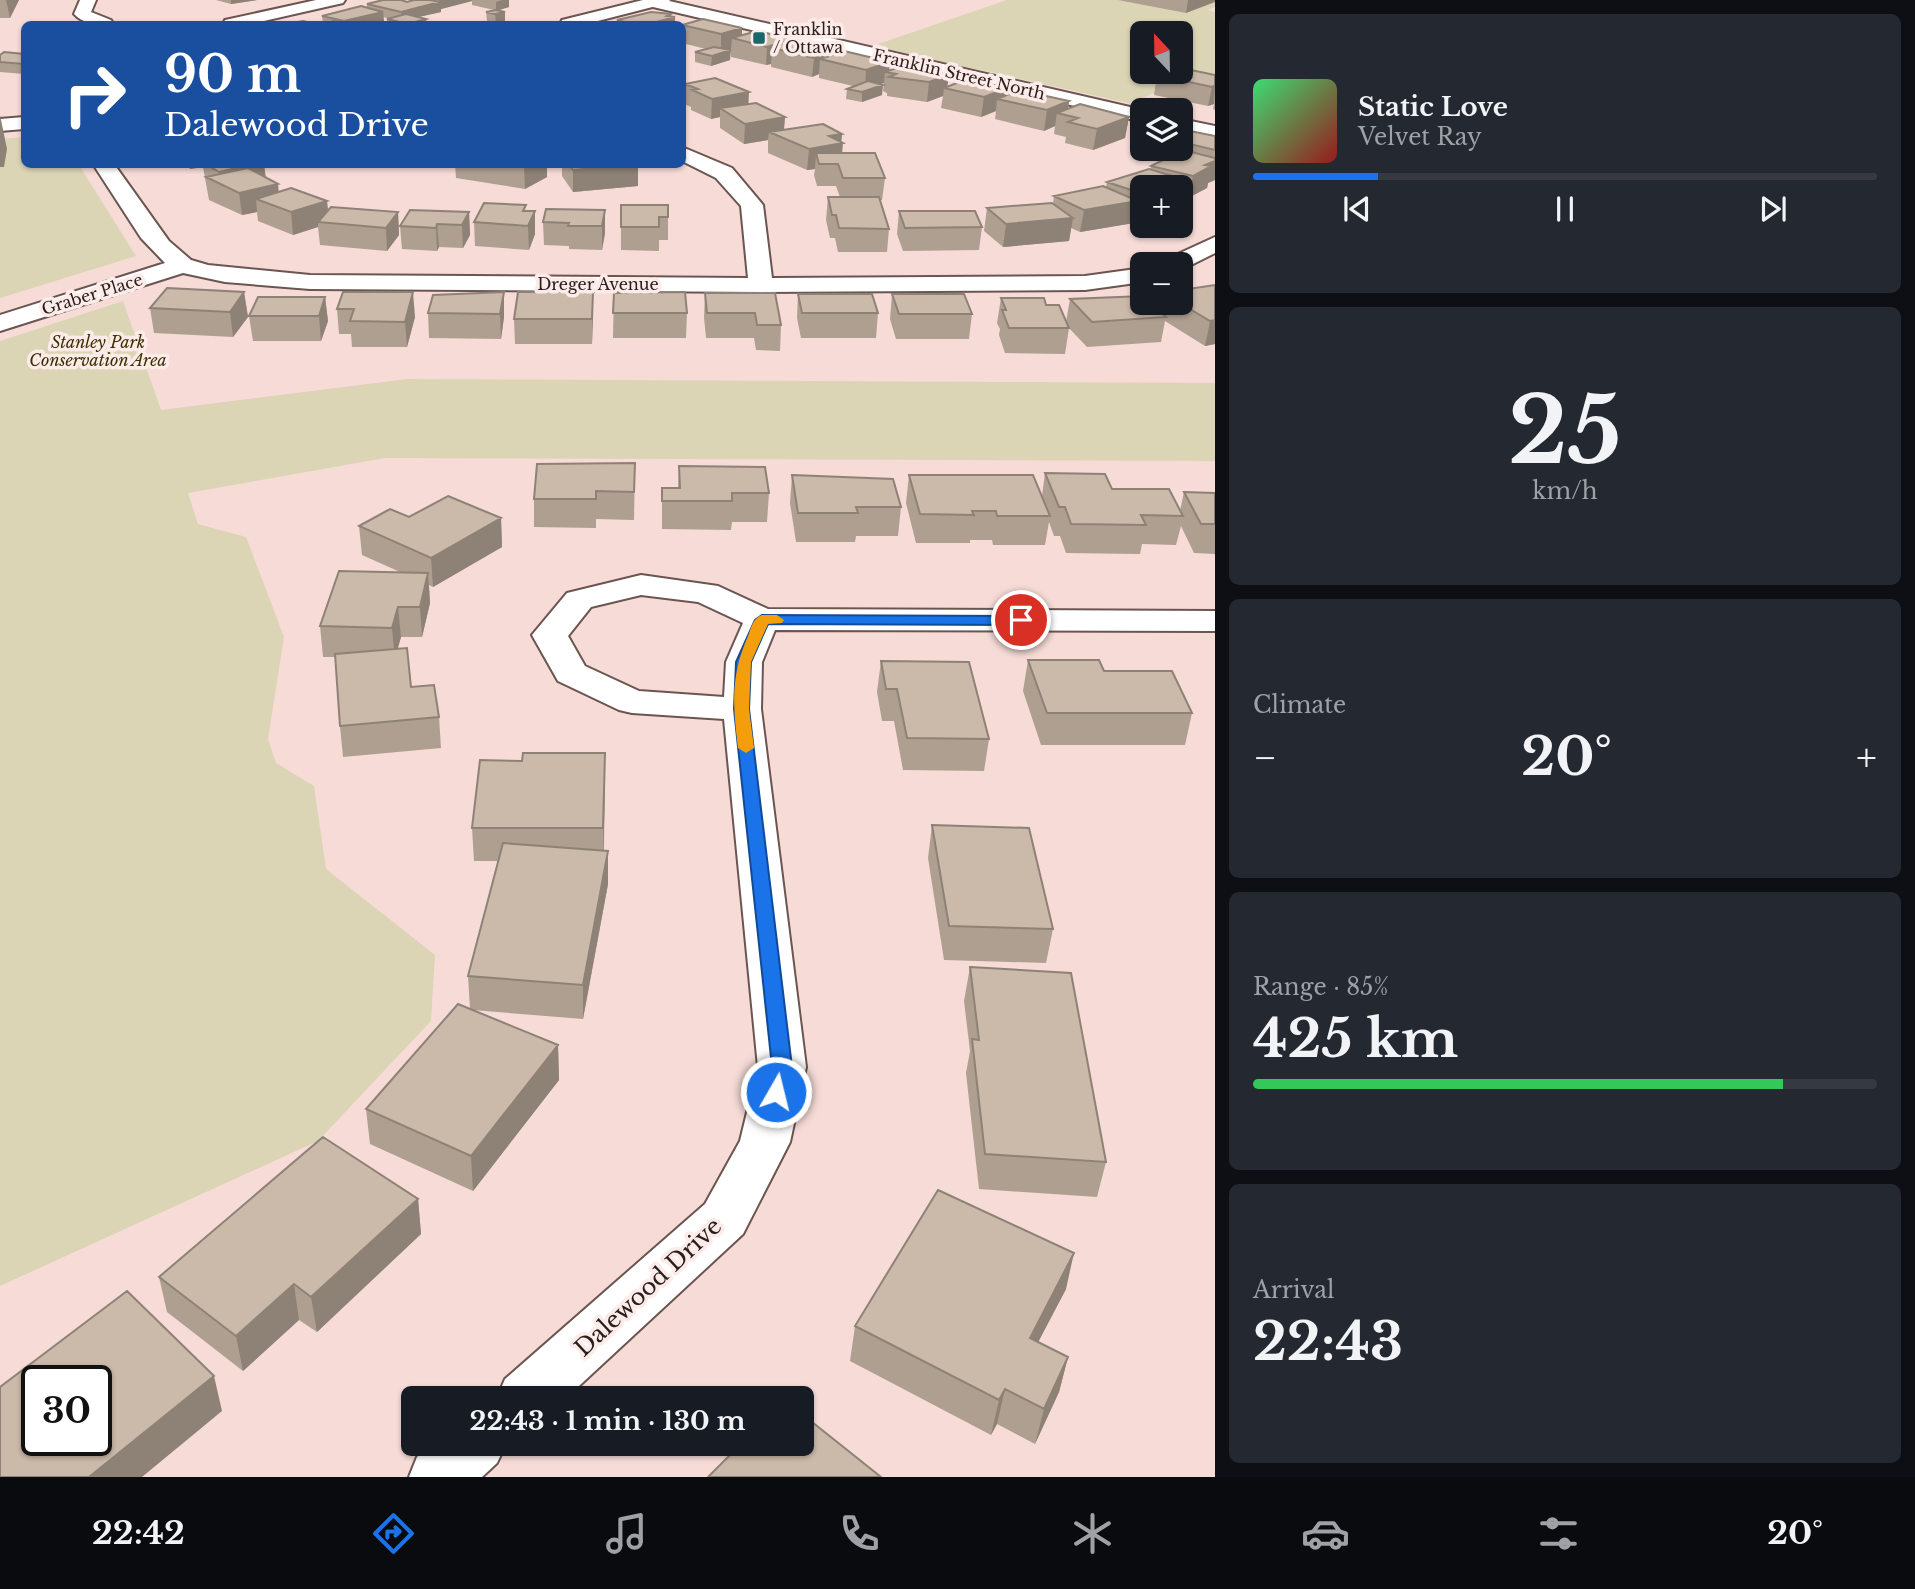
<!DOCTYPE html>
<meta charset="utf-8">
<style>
:root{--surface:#171b24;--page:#242831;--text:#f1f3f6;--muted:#9ea1a6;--line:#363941;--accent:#1a73e8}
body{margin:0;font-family:"Libre Baskerville",serif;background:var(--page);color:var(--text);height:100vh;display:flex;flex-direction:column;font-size:26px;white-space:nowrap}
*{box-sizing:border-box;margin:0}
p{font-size:23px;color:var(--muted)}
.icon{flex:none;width:38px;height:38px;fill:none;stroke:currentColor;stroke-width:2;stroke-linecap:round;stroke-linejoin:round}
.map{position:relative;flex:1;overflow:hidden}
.details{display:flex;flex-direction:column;gap:14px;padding:14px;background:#0d0f14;width:700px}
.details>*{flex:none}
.top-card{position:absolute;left:21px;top:21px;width:665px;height:147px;border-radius:10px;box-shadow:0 2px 5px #0004;background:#1a4fa0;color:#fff;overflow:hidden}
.needle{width:46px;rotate:338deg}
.tools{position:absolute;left:1130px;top:21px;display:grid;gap:14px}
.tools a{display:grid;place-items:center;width:63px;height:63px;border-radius:10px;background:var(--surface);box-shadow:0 2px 5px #0004;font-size:35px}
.speed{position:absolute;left:21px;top:1365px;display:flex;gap:14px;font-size:35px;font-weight:700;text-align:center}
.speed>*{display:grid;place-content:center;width:91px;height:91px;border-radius:50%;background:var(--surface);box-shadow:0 2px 5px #0004;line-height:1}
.speed .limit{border:4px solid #111;border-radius:10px;background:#fff;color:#111}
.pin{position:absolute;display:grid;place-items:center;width:60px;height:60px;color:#fff;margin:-30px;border:4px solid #fff;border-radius:50%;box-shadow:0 2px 7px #0007}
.me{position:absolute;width:77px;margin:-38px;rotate:8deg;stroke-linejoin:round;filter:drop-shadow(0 0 5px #0008)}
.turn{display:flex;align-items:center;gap:24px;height:147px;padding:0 28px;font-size:32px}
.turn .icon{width:91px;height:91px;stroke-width:2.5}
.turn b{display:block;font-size:49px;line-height:60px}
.big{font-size:52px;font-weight:700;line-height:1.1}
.details .tile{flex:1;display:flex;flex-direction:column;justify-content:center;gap:10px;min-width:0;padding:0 24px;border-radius:10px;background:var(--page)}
.details .dial{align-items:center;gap:0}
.dial b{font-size:91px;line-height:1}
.song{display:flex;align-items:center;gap:21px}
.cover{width:84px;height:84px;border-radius:10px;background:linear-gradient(135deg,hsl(140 70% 55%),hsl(0 70% 35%))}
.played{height:7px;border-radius:4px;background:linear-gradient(90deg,var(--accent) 20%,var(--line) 20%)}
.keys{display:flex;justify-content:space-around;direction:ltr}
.heat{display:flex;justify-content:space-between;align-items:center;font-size:38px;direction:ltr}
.charge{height:10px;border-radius:5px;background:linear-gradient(90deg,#34c759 85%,var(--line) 0)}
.trip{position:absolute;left:401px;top:1386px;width:413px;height:70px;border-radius:10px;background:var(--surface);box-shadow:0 2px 5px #0004;font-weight:700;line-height:70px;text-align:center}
.menu{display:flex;height:112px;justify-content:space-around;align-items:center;background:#090b0e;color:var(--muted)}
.menu .icon{width:49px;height:49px}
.menu .selected{color:var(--accent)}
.menu b{font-size:32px;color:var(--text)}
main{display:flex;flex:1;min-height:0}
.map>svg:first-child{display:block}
</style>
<main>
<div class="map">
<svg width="1215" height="1477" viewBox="0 0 1215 1477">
<rect width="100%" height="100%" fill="#f6dbd7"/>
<path fill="#dcd5b5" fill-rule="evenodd" d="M1007 0H1215V7L1208 10 1215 12V74L1207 73 1128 103 891 50 878 44ZM1143 33H1181V72H1143Z
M24 137V164L79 165 136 256 0 298V139Z
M123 301 161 410 407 379 1215 383V461L385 458 188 493 198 524 246 537 284 637 268 739 276 763 314 786 326 869 435 955 431 1021 318 1141 0 1286V341Z"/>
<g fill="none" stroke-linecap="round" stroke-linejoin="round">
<defs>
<path id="minor" d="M80 0H96L91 12 111 20 113 24C98 24 84 25 74 14Z
M316 0H345L343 3 251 24H223L225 20Z
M682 147 732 168 763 205 772 278 1085 276 1143 268V282L1085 290 761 292 310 289 225 282 183 273 0 331V315L165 263 141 238 93 164H114L169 241 191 260 208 265 310 275 748 278 741 206 716 178 682 161Z
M1215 237V253L1181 270V264H1164L1167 259Z
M641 575 718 586 768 609 1215 611V631L775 630 762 662 761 709 806 1067 790 1142 743 1234 566 1398H497L505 1379 705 1204 740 1141 758 1067 724 719 632 713 619 710 558 681 532 635 567 593ZM641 595 698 602 743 623 726 662 724 697 639 691 585 666 568 636 591 607Z
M433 1444H506L497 1463 482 1477H409L417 1457Z"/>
<path id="tertiary" d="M646 0H665L1143 110V122L653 7 647 5Z
M1181 119 1215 126V138L1181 131Z"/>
<path id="secondary" d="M643 0H670L668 3 586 24H560L562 20Z
M24 117V129L0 131V119Z"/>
</defs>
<use href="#minor" stroke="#6b5551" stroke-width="4"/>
<use href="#tertiary" stroke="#6b5551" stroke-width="4"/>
<use href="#secondary" stroke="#6b5551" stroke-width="4"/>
<use href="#minor" fill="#fff" fill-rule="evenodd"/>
<use href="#tertiary" fill="#fff" fill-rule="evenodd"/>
<use href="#secondary" fill="#fff" fill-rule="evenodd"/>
</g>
<path fill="#af9f91" d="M0 0H19L10 18H0Z
M216 0H257L231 4Z
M411 0H472V1L441 9V12L418 17 427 24H387V19H390L383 17 384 21 369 24H320H323L322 16 367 8V4L407 2Z
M472 0H509V7L498 10 505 21 496 24 487 21 486 12 494 10 472 5Z
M1118 0H1215L1186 13Z
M671 16 675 24H617V20Z
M682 25 742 35 792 42 838 53 889 70 949 75 947 87 1007 96 1069 101 1068 109 1129 117 1125 138 1093 150 1065 143 1066 137 1054 134 1055 126 1044 131 995 119 996 111 981 117 941 108 943 96 927 102 887 96V93L883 91 884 83 879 84 882 95 862 102 846 99 847 89 853 86 819 78V74L812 77 771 67V64L766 65 731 57V49L729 50 730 60 711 66 695 62V52L706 49 682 43Z
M24 54V74L0 72V55Z
M1157 75H1215V110L1213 109 1214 104 1208 106 1154 95Z
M685 84 748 104 785 117 784 130 842 134 841 142 842 153 885 178 882 200H880L889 229 887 252H838L835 238H830L826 220 828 197H840L836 186H817L814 175 815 169 807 170 768 153V140L744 144 720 128V117L711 119 691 110V107L684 104Z
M1181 131 1215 136V180L1208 183 1207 188 1188 198 1183 196 1182 202 1143 187V215L1139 216 1135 215 1134 223 1080 232 1071 228 1069 241 1003 247 984 231 987 208 1053 203 1054 196 1106 187 1107 182 1151 169V166L1164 160 1162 159 1164 149H1181Z
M186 164H264L266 178 278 184V192L327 201 328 211 398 212 399 235 387 251 320 245 318 227 293 235 258 221 257 212 242 215 209 200 203 167 190 169Z
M434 164H547V177L525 189 456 178 455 165 437 167Z
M562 164H638V186L573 192 562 176Z
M621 205 668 217V240H659V251L621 250Z
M605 210V233L602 250 569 249V246L544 245 543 222Z
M526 211H535V234L529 250 475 246 474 222Z
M899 211 982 227 979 250 903 251 897 234Z
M469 212 470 235 463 248 439 247 437 251 402 249 400 226Z
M1215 285V344L1205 346 1165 321 1161 342 1087 347 1068 327 1069 328 1065 354 1005 353 999 335 1000 329 997 323 1001 298 1066 322 1070 299 1161 312 1162 303H1181Z
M244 292 248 317 233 337 154 333 150 308Z
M343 292 415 317 407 347H352L351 334H339L337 309Z
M504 292V317L501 339 429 338 428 313Z
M593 292 592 344H515L514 319Z
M614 293 687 313 686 338H613Z
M705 293H775L781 325 780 351 756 350 754 338H706L704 317Z
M798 294 878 313 876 338H801L797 318Z
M892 294 972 314 969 339H896L890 319Z
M325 297 328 321 321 341H253L249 316Z
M635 463 634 520 596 519V528L534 527V499Z
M679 466 769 493 767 522H732L731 530 662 529V488H678Z
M1045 473 1112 489 1180 511 1184 492 1215 493V554L1194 553 1181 526 1176 545 1142 544 1140 554 1066 553 1060 536H1054L1049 522 1045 545H993L992 540H970V543H916L906 503 909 475 1042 496Z
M792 475 901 507 898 536H856L855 542H796L790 503Z
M409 517 501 518 502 547 433 587 429 585 430 603 422 637H401L397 649 411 687 439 717 441 748 343 757 340 726 336 657H323L320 626 400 572 362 555 359 526Z
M1028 660 1104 671 1192 713 1185 745H1041L1023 691Z
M881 661 989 739 984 771 903 770 894 721H882L877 692Z
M605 753 604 850 608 884 583 1019 472 1010 558 1045 559 1080 473 1191 370 1144 366 1109 470 1009 468 976 498 861H474L472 828 522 761Z
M932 825 1053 929 1046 963 944 960 928 858Z
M970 967 1106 1162 1097 1197 979 1189 966 1073 970 1051 964 1001Z
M418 1199 421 1234 317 1332 299 1320 243 1371 167 1312 159 1277Z
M1066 1289 1038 1342 1068 1357 1059 1392 1035 1444 997 1424 991 1435 850 1361 855 1326Z"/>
<path fill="#8e8276" d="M6 0H19L10 18Z
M231 0H257L231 4Z
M439 0H472V1L441 9V12L401 21V12L439 3Z
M502 0H509V7L496 11V2Z
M1188 0H1215V2L1186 13Z
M383 12 384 21 369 24H344V21Z
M505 12V21L496 24 495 14Z
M671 14V19L675 17V24H649Z
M426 19 427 24H408Z
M742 28V41L732 38 731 49 721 53V34Z
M792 39 791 52 772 48 771 64 766 65 767 47Z
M731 50 730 60 711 66 712 56Z
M838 50 837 63 820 59 819 74 812 77 814 58Z
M890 62 889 73 885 72 884 83 865 89 866 70Z
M949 75 947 89 944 88 943 96 927 102 929 82Z
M883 85 882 95 862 102V92Z
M1215 85 1214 104 1208 106 1212 87Z
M1008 88 1006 101 997 99 996 111 981 117 984 97Z
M749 92 748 112 720 108V117L711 119 712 99Z
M1069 101 1067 115 1057 113 1055 126 1044 131 1047 110Z
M0 115 7 149 4 167H0Z
M785 117 783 138 769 132 768 140 744 144 745 124Z
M1129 117 1125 138 1093 150 1097 129Z
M842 134 841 144 843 143 841 165 816 153 815 169 807 170 809 149 829 136Z
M1215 161V180L1208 183 1207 188 1188 198 1193 176 1205 165Z
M189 164H203V167L190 169Z
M253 164H264L266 184H220L219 172Z
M437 164H455V165L437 167Z
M530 164H547V177L525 189 524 167Z
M638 164V186L573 192V170Z
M1186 180 1182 202 1181 187H1164Z
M278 184 280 206 256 199 257 212 242 215 239 193Z
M1143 198V215L1139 216Z
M327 201 329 223 318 222V227L293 235 291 212Z
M1138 201 1134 223 1080 232 1084 210Z
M605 210V233L602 250V226Z
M535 211V234L529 250 528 226Z
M398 212 399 235 387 251 386 228Z
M469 212 470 235 463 248 462 225Z
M1073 218 1069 241 1003 247 1006 224Z
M437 224 439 247 437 251 436 228Z
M244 292 248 317 233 337 230 312Z
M413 292 415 317 407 347 405 322Z
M504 292V317L501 339 500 314Z
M593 292V317L592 344V319Z
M325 297 328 321 321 341 319 316Z
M1215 320V344L1205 346 1210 321Z
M501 518 502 547 433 587 431 558Z
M428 573 430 603 422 637 420 607Z
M398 607 401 637 395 659 392 628Z
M605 753V785L603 861V828Z
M608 851V884L583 1019V985Z
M558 1045 559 1080 473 1191 471 1156Z
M418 1199 421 1234 317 1332 311 1297Z
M1074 1253 1066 1289 1022 1373 1030 1338Z
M294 1284 299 1320 243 1371 236 1336Z
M1068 1357 1059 1392 1035 1444 1044 1409Z
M214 1376 222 1411 142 1477H89Z
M1005 1389 997 1424 991 1435 999 1400Z"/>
<path fill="#cbb9a9" stroke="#8e8276" stroke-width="2" fill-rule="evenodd" d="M383 0H401L407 2 414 0H430L440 2 401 12 367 4Z
M361 6 383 12 344 21 322 16Z
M496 10 505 12 495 14 486 12Z
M651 12 671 14 667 16 675 17 649 24H634L617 20Z
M406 14 426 19 408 24 387 19Z
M703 19 742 28 721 34 682 25Z
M303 21 316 24H287Z
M334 21 346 24H320Z
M757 31 792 39 767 47 732 38Z
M797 40 838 50 814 58 772 48Z
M714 47 731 50 712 56 695 52Z
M844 51 890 62 866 70 820 59Z
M4 52 24 54V64L0 62V55Z
M905 65 949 75 929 82 889 77 896 74 885 72Z
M1181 68 1215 75V85L1212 87 1157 75 1165 72H1181Z
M715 78 749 92 712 99 692 90 698 89 685 84Z
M967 79 1008 88 984 97 944 88Z
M868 81 883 85 862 92 847 89Z
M1019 90 1069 101 1047 110 997 99Z
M756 103 785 117 745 124 720 108Z
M1080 104 1129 117 1097 129 1068 122 1078 118 1057 113Z
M823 124 842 134 829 136 843 143 809 149 769 132Z
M1185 130 1215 136V150L1181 142V131Z
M1191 152 1215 158V161L1205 165 1211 166 1193 176 1151 166 1171 156 1178 158Z
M816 153H875L885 178H843L838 164H819Z
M206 164H253L219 172Z
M506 164H530L524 167Z
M569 164H637L573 170Z
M248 168 278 184 239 193 206 177Z
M1149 169 1186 180 1164 187H1143V194L1107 182Z
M1103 186 1138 201 1084 210 1054 196Z
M291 188 327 201 291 212 256 199Z
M828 197H879L889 229 839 228 836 215H832Z
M484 203 526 205 523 211H535L528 226 474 222Z
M1052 203 1073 218 1006 224 987 208Z
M621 205H668V217H659V227H621Z
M331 207 398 212 386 228 318 222Z
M546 209 605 210 602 226H568L569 223 543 222Z
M410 210 469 212 462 225 437 224 436 228 400 226Z
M899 211H975L982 227 905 228Z
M1215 285V320L1210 321 1180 303H1181V290Z
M167 288 244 292 230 312 150 308Z
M343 292H413L405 322 350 321 354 309H337Z
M504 292 500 314 428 313 433 295Z
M518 292H593L592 319H514Z
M685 292 687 313H613L614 293Z
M705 293H775L781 325H757L755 313H707Z
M798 294H872L878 313H802Z
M892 294H964L972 314H899Z
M1143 296V303H1150L1166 317 1092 322 1070 299Z
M258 297H325L319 316H249Z
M1001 298H1044L1046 305H1059L1069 328H1009L1002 310H1006Z
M635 463 634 492 596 491V499H534L537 464Z
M679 466 765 467 769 493H732V501H662V488H680Z
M1045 473 1105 474 1112 489H1169L1183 516 1141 515 1146 525 1071 524 1065 507H1059Z
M792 475 893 479 901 507H856L858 513H798Z
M909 475H1033L1050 516H997L996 511H972L974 515 920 514Z
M1184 492 1215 493V524H1201Z
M448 496 501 518 431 558 359 526 390 509 409 517Z
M339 571 428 573 420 607H398L392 628 320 626Z
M407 648 411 687 434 685 439 717 340 726 335 654Z
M1028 660H1099L1104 671H1172L1192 713H1047Z
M881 661 969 662 989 739 907 738 897 689H886Z
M523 753H605L603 828H472L480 760 522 761Z
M932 825 1029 828 1053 929 949 926Z
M503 843 608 851 583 985 468 976Z
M970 967 1071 973 1106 1162 985 1154 972 1039 979 1040Z
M458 1004 558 1045 471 1156 366 1109Z
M323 1137 418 1199 311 1297 294 1284 236 1336 159 1277Z
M938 1190 1074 1253 1030 1338 1068 1357 1044 1409 1005 1389 999 1400 855 1326Z
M127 1291 214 1376 89 1477H0V1387ZM37 1381H96V1440H37Z
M802 1414 881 1477H708L741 1444H802Z"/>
<path fill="#1a73e8" stroke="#114b97" stroke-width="2" d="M762 615 1021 616 1028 620 1021 625 768 624 751 662 749 709 792 1067 784 1097 776 1100 769 1097 766 1092 772 1067 734 709 736 662 755 620Z"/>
<path fill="#f59e0b" d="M762 615H777L784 620 782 623 768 624 751 662 749 709 754 748 746 753 738 748C733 705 730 677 748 636 751 628 753 618 762 615Z"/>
<rect fill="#1a6769" stroke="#fcebe8" stroke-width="2.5" x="752" y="31" width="14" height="14" rx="3.5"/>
<g text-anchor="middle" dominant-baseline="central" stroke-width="7" stroke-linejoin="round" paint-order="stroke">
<g font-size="16" fill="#29201e" stroke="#fcebe8" text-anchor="start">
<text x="773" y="29">Franklin<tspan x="773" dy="18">/ Ottawa</tspan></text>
</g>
<g font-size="16" fill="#29201e" stroke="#fcebe8">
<text transform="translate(959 74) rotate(13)">Franklin Street North</text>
<text x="598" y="284">Dreger Avenue</text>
<text transform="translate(92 294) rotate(-17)">Graber Place</text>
</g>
<g font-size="16" font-style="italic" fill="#392f00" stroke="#fcebe8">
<text x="98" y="342">Stanley Park<tspan x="98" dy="18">Conservation Area</tspan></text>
</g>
<g font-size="23" fill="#29201e" stroke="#fcebe8">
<text transform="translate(648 1287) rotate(-43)">Dalewood Drive</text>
</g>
</g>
</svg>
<div class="tools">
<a><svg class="needle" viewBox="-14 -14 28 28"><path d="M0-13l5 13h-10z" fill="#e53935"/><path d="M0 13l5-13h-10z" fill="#9ea1a6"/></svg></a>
<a><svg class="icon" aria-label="layers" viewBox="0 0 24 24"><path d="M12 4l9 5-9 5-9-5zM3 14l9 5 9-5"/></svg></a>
<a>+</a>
<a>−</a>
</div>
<div class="speed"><div class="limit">30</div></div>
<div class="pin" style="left:1021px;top:620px;background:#d93025"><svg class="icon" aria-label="arrive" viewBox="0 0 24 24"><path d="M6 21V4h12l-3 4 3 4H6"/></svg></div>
<svg class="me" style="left:776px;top:1092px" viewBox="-20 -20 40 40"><circle r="17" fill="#1a73e8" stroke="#fff" stroke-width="3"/><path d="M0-11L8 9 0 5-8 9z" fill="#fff"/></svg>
<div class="trip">22:43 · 1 min · 130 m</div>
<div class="top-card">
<div class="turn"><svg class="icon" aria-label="right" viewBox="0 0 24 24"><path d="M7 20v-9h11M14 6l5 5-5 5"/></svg><div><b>90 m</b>Dalewood Drive</div></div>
</div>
</div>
<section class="details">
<div class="tile">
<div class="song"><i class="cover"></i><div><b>Static Love</b><p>Velvet Ray</p></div></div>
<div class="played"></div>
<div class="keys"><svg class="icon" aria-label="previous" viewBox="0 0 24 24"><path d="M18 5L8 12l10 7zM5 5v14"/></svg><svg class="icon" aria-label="pause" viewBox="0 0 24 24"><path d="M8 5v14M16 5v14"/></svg><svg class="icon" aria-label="next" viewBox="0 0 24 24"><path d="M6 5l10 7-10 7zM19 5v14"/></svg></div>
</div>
<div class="tile dial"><b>25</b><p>km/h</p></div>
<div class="tile"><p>Climate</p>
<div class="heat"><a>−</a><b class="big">20°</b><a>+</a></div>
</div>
<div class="tile"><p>Range · 85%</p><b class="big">425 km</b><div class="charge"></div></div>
<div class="tile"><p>Arrival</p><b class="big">22:43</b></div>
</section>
</main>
<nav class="menu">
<b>22:42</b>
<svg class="icon selected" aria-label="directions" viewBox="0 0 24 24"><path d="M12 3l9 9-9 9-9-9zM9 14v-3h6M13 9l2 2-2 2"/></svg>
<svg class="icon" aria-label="music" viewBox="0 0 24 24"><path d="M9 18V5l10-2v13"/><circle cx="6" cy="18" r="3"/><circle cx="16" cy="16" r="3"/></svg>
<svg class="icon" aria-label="phone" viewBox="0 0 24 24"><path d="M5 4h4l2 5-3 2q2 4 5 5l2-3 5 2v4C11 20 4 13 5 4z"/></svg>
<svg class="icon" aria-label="climate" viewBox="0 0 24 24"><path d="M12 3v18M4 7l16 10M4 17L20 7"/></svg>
<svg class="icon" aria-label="car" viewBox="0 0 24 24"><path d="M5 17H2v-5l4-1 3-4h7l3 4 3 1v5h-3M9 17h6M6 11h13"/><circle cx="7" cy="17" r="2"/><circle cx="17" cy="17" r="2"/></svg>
<svg class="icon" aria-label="filters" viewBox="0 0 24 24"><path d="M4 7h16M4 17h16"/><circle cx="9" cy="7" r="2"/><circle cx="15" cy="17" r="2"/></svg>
<b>20°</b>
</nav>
